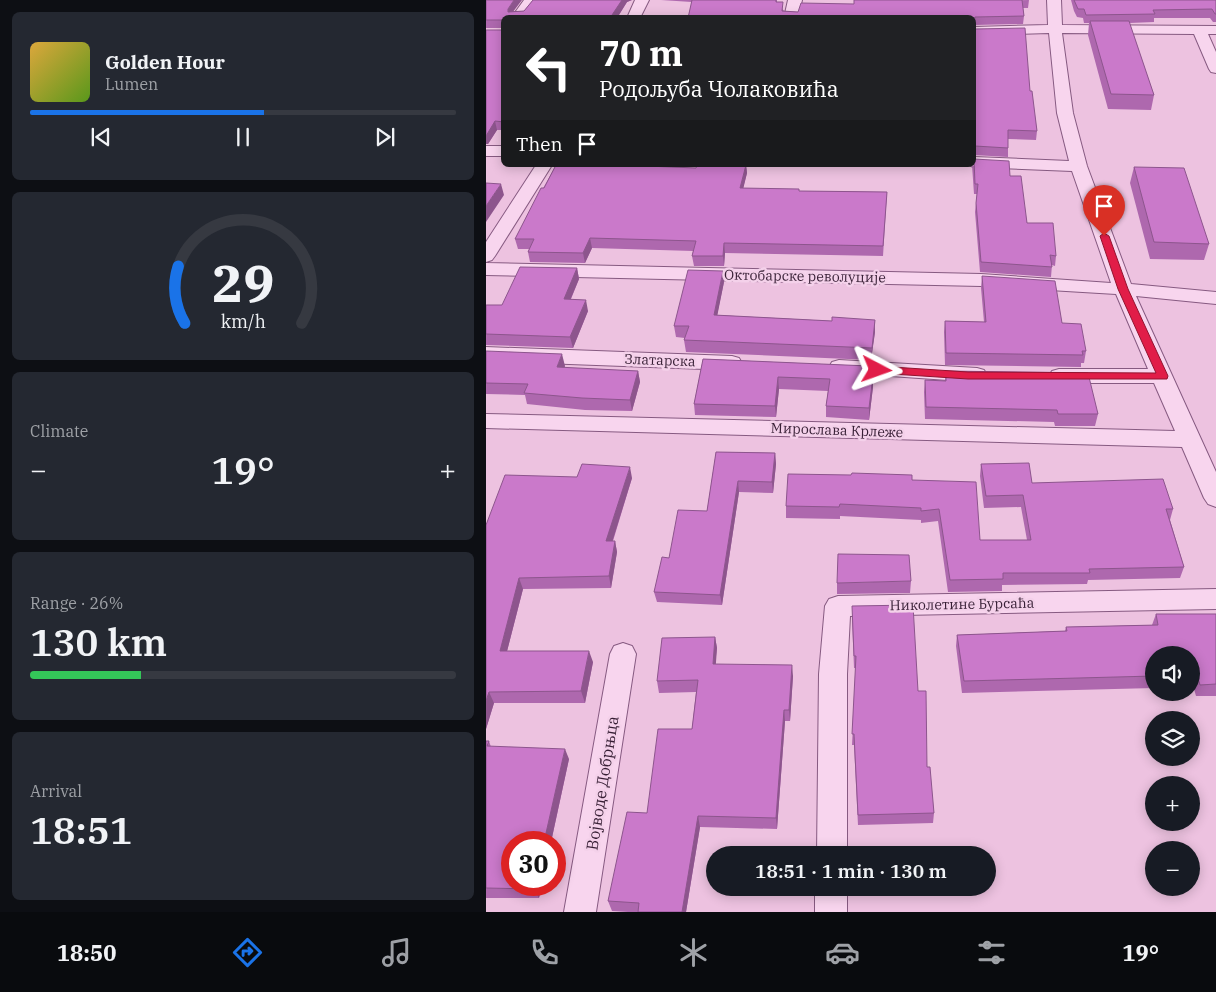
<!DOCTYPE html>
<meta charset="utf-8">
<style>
:root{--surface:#171b24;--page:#242831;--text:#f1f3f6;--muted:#9ea1a6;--line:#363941;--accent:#1a73e8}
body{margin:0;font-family:"IBM Plex Serif",serif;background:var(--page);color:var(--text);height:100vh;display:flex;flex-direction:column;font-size:19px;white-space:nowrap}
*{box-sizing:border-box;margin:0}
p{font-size:16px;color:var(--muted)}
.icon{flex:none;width:28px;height:28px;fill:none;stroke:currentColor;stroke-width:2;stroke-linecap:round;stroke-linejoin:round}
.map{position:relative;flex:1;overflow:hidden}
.panel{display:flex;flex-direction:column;gap:12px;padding:12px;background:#0d0f14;width:486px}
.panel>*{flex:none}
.top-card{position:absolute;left:15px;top:15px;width:475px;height:152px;border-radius:8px;box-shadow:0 2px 12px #0003;background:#202124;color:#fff;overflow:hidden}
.controls{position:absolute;left:659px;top:646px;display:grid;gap:10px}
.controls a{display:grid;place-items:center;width:55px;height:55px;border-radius:50%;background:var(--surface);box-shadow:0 2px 12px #0003;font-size:25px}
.speed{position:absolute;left:15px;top:831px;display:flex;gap:10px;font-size:25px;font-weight:700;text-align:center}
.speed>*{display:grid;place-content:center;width:65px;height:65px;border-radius:50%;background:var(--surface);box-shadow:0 2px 12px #0003;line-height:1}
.speed .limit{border:8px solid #d22;background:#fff;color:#111}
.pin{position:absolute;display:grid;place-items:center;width:42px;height:42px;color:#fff;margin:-51px -21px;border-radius:50% 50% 50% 0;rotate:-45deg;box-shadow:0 0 5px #0007}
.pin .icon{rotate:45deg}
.me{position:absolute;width:55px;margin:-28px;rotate:94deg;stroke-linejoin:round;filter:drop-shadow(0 0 4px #0008)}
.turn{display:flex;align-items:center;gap:18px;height:105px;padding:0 15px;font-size:22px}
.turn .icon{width:65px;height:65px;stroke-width:2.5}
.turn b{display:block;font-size:35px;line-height:42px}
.then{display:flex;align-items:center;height:48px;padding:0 15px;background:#0003;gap:10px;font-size:19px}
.big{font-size:38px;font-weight:600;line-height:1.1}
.panel .card{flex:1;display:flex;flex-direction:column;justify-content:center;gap:8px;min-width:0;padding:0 18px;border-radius:8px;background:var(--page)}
.panel .dial{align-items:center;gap:0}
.dial svg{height:130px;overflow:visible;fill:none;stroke:var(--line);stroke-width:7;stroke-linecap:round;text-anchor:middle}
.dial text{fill:var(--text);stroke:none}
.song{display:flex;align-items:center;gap:15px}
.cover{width:60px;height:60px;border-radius:8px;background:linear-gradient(135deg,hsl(40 70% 55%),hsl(90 70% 35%))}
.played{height:5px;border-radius:2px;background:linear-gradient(90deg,var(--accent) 55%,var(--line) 55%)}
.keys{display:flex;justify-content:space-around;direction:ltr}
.heat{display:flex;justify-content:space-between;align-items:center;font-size:28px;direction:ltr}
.charge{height:8px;border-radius:4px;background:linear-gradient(90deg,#34c759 26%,var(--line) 0)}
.trip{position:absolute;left:220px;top:846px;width:290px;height:50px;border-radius:25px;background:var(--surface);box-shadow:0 2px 12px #0003;font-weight:600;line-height:50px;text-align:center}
.tab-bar{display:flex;height:80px;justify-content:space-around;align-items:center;background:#090b0e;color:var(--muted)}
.tab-bar .icon{width:35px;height:35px}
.tab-bar .on{color:var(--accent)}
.tab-bar b{font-size:22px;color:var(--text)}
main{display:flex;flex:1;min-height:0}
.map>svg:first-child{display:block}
</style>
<main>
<section class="panel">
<div class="card">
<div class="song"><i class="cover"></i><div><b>Golden Hour</b><p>Lumen</p></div></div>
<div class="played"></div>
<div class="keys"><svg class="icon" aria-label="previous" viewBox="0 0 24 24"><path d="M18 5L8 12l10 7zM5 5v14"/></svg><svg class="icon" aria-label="pause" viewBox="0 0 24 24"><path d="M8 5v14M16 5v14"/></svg><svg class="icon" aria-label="next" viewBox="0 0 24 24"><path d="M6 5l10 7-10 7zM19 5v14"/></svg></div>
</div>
<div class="card dial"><svg viewBox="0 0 100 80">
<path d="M14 69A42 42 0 1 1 86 69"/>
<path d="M14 69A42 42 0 0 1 10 34" stroke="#1a73e8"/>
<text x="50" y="56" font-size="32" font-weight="700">29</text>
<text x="50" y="72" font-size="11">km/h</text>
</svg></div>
<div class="card"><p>Climate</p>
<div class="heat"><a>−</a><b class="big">19°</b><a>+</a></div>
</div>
<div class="card"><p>Range · 26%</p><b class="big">130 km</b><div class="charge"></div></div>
<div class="card"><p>Arrival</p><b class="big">18:51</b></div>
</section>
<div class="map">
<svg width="730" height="912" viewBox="0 0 730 912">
<rect width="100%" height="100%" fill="#edc2e0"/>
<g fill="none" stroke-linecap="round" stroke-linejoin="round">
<defs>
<path id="street" d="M38 0H52L38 18H25Z
M149 0H163L154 18H141Z
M302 0H316L312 18H298Z
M561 0H575L576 25 730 26V34H722L730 52V73L725 72 723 69 708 34 576 33 587 113 601 166 645 284 730 292V304L650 296 730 472V507L722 504 718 498 696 447 0 428V414L689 431 668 383H573L566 381 563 376 566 371 573 369H662L630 294 495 286 0 275V263L495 274 625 283 586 171 488 167 482 165H488V157L583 161 571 113 563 33 488 35V27L562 25Z
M0 146H18V156H0Z
M50 165H66L9 256 6 260 0 262V242Z
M0 347 246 356 253 358 256 363 253 368 246 370 0 361Z
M353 360 491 368 498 370 501 375 498 380 491 382 346 372 343 367 346 362Z
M730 589V609L364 616 361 674V855H331L333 674 339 606 343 599 352 596Z
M137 643 146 646 150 654 110 912H78L124 654 128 646Z
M329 888H361V912H329Z"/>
</defs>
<use href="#street" stroke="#865a81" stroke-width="2"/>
<use href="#street" fill="#f8d5ee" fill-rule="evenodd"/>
</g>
<path fill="#ae68ae" d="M0 0 27 11H38L47 0H146L141 2 131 18H18V130H11L2 144H0V30H17V28H0Z
M175 0H291V2L298 11 312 12 368 4 543 0 542 8H537L538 16 537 24 488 25 202 18 206 2Z
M585 0H730V22H727L724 18H668V22L643 23 668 95 665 110 622 109 602 35 603 23H598L597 18 591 17 588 11Z
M488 28 544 91 551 131 550 140 522 139V157L488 155V158Z
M70 165H164V166L210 168 211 165H260L261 173 257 188 313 191 401 192 397 256 239 253 238 266H208L206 256 207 251 106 248 99 263 44 262 42 252 43 249H32L29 239Z
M486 165 524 176 541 223 570 256 569 266 566 265 565 277 494 272 489 212 491 194H488Z
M648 167 723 244 718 260 664 259 644 183Z
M91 268 93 279 85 299 102 311 87 348 0 345V305H16Z
M496 276 576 323 600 351 598 363H595V367L459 365 458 332 459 321 498 322 495 288Z
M238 282 231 315 346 321 389 320V332L385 360 200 352 198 340 199 338 190 337 188 326Z
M0 351 79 366 78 368 152 371 154 382 146 411 99 410 41 404 39 395 0 394Z
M217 359 383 366V376H387V387L383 420 340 417V406L342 391 293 389 290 417 209 415 208 404Z
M460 371 612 414 609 426H569L568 422 439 419 438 392 439 380 459 381Z
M230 452 289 453 290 464 287 493 253 492 236 605 171 602 168 592 183 558 221 511Z
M495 464 546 483 687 509 684 520 698 567 694 578 602 580 601 584 516 585V591L462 592 452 521 435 523V520L354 516V519L300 518V506L426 480 494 540H541L535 507 498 508 494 476Z
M91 477 146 478 127 541H129L131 552 125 588 37 589 21 651 107 662 99 703H8L0 729V525Z
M425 581 424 593 351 594V583Z
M670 614H730V696H710L708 689H705V655H668V688L476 693 470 646 471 635 579 631 580 627 666 625Z
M366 618 432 691 441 767 448 813 447 823 372 825 368 745H366L370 668H368Z
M229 637 231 648 229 664 307 676 304 721H299L291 829 214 827 200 912H142L126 911 122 901 161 813 206 729 210 692 173 693 171 681Z
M0 741H3L5 747 83 759 53 898H0Z"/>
<path fill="#8d558d" d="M28 0H36L23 17 22 9Z
M136 0H146L141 2 131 18H124Z
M9 121 11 130 2 144H0V136Z
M260 165 261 173 255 198 254 188Z
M15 184 18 195 0 222V206Z
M104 238 106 248 99 263 97 253Z
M238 243 239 253 238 266 237 256Z
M91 268 93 279 80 310 78 299Z
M237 271 238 282 229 327 228 315Z
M100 300 102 311 87 348 84 337Z
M389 320V332L385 360 386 348Z
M76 354 79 366 74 379 71 367Z
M152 371 154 382 146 411 144 400Z
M387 376V387L383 420V408Z
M292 377 293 389 290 417 289 406Z
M289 453 290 464 287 493 286 482Z
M144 467 146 478 123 552 120 541Z
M252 481 253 492 236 605 234 595Z
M129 541 131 552 125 588 123 576Z
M33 578 37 589 18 663 14 651Z
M229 637 231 648 229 676 227 664Z
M103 651 107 662 99 703 95 691Z
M306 665 307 676 304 721 303 710Z
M3 692 8 703 0 729V701Z
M298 710 299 721 291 829 290 818Z
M79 749 83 759 65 842H58Z
M212 816 214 827 200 912H196Z
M49 885H56L53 898 48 889Z"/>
<path fill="#ca79ca" stroke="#8d558d" d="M0 0H28L22 9V12L38 11 47 0H136L124 18H18V20H0Z
M206 0H290V2H297L296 11 312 12 315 3 368 4V0H536L538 16 489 17 488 23V18H202Z
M588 0H730V14H729L726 9 667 10 669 14 600 15 598 9H592Z
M604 21H643L668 95 625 94Z
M18 23V122L9 121 0 136V30H17Z
M488 28 489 29 539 28 544 91H546L551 131 522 130V148L489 146 488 152Z
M488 159 523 161 524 176H535L541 223H567L570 256 564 255 566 267 495 262 490 203 492 184H489Z
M70 165H161L160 166 210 168 211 165H260L254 188 313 189V191L401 192 397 246 238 243 237 256H206L210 241 104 238 97 253 42 252 48 239H29L55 188H58Z
M648 167 698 168 723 244 668 242Z
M0 183 15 184 0 206Z
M34 267 91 268 78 299 100 300 84 337 0 334V305H16Z
M202 270 237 271 228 315 346 321V317L389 320 386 348 198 340 203 326H188Z
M496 276 569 281 576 323 595 324 600 351H596L597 355 460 353 459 321 500 322Z
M0 351 76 354 71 367 152 371 144 400 96 398 38 393 42 384 0 383Z
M217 359 383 366 382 376H387L383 408 340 406 344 379 292 377 289 406 208 404Z
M460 371 602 373 612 414H572L571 410 440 407 439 380 460 381Z
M230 452 289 453 286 482 252 481 234 595 168 592 176 557 183 558 192 510 221 511Z
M543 463 546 483 677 479 687 509H680L698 567 603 569 604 573H517V579L464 580 453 509 435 511V508L354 504 353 507 300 506 302 474 365 475 366 473 426 475V480L490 482 494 540H545L537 495 500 496 495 464Z
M96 464 144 467 120 541H129L123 576 33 578 14 651H103L95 691 3 692 0 701V525L19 475 91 477Z
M352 554 423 555 425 581 351 583Z
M427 605 432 691H440L441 767H444L448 813 372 815 368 734H366L370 656H368L366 606Z
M670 614H730V684L714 685 712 678H705V655H668V676L478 681 471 635 581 631 580 627 672 625Z
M229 637 227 664 306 665 303 710H298L290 818 212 816 196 912H152L153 903 122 901 141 812 161 813 172 729H206L212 680 171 681 176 638Z
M0 741H3L1 746 79 749 58 842H26V885H49L48 889 0 888Z"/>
<path fill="#e11d48" stroke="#92132f" d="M618 233 623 236 642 289 682 376 681 379H482L391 373 385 370 391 366 482 372 670 373 632 289 614 236Z"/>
<g text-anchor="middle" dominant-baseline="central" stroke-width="5" stroke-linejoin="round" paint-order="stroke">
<g font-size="14" fill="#361e34" stroke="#f4d1ea">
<text transform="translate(319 276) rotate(1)">Октобарске револуције</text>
<text transform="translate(174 360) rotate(2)">Златарска</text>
<text transform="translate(351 430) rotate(2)">Мирослава Крлеже</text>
<text transform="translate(476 604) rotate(-1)">Николетине Бурсаћа</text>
</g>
<g font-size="16" fill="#361e34" stroke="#f4d1ea">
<text transform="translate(116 783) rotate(-81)">Војводе Добрњца</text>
</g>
</g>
</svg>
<div class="controls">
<a><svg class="icon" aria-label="sound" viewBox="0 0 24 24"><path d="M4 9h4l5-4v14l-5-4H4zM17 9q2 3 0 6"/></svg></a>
<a><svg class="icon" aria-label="layers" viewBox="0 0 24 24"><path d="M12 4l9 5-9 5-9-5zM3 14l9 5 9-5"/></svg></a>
<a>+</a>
<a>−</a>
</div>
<div class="speed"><div class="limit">30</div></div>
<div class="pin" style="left:618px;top:236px;background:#d93025"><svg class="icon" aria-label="arrive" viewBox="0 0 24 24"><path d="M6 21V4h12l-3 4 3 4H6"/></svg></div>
<svg class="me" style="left:391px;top:370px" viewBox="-20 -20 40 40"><path d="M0-17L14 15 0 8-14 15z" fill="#e11d48" stroke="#fff" stroke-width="4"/></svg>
<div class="trip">18:51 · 1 min · 130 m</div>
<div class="top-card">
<div class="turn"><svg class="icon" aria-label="left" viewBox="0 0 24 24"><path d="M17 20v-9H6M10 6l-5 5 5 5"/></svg><div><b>70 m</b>Родољуба Чолаковића</div></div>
<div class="then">Then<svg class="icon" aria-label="arrive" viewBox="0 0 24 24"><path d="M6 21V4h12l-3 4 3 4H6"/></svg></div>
</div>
</div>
</main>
<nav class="tab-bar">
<b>18:50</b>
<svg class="icon on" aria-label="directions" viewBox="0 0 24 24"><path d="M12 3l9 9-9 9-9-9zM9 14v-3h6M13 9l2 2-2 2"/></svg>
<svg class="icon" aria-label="music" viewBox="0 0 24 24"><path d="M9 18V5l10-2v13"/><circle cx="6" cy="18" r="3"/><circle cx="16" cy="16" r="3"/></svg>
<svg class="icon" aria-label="phone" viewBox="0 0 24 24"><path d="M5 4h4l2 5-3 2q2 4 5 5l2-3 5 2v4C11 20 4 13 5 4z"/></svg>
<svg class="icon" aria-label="climate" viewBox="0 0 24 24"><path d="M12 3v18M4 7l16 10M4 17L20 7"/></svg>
<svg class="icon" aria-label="car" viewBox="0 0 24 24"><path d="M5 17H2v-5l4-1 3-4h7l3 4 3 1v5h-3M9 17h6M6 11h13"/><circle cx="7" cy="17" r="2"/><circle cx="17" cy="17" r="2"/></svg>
<svg class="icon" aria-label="filters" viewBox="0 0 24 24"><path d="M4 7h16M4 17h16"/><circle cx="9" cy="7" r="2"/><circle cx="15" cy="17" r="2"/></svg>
<b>19°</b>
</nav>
